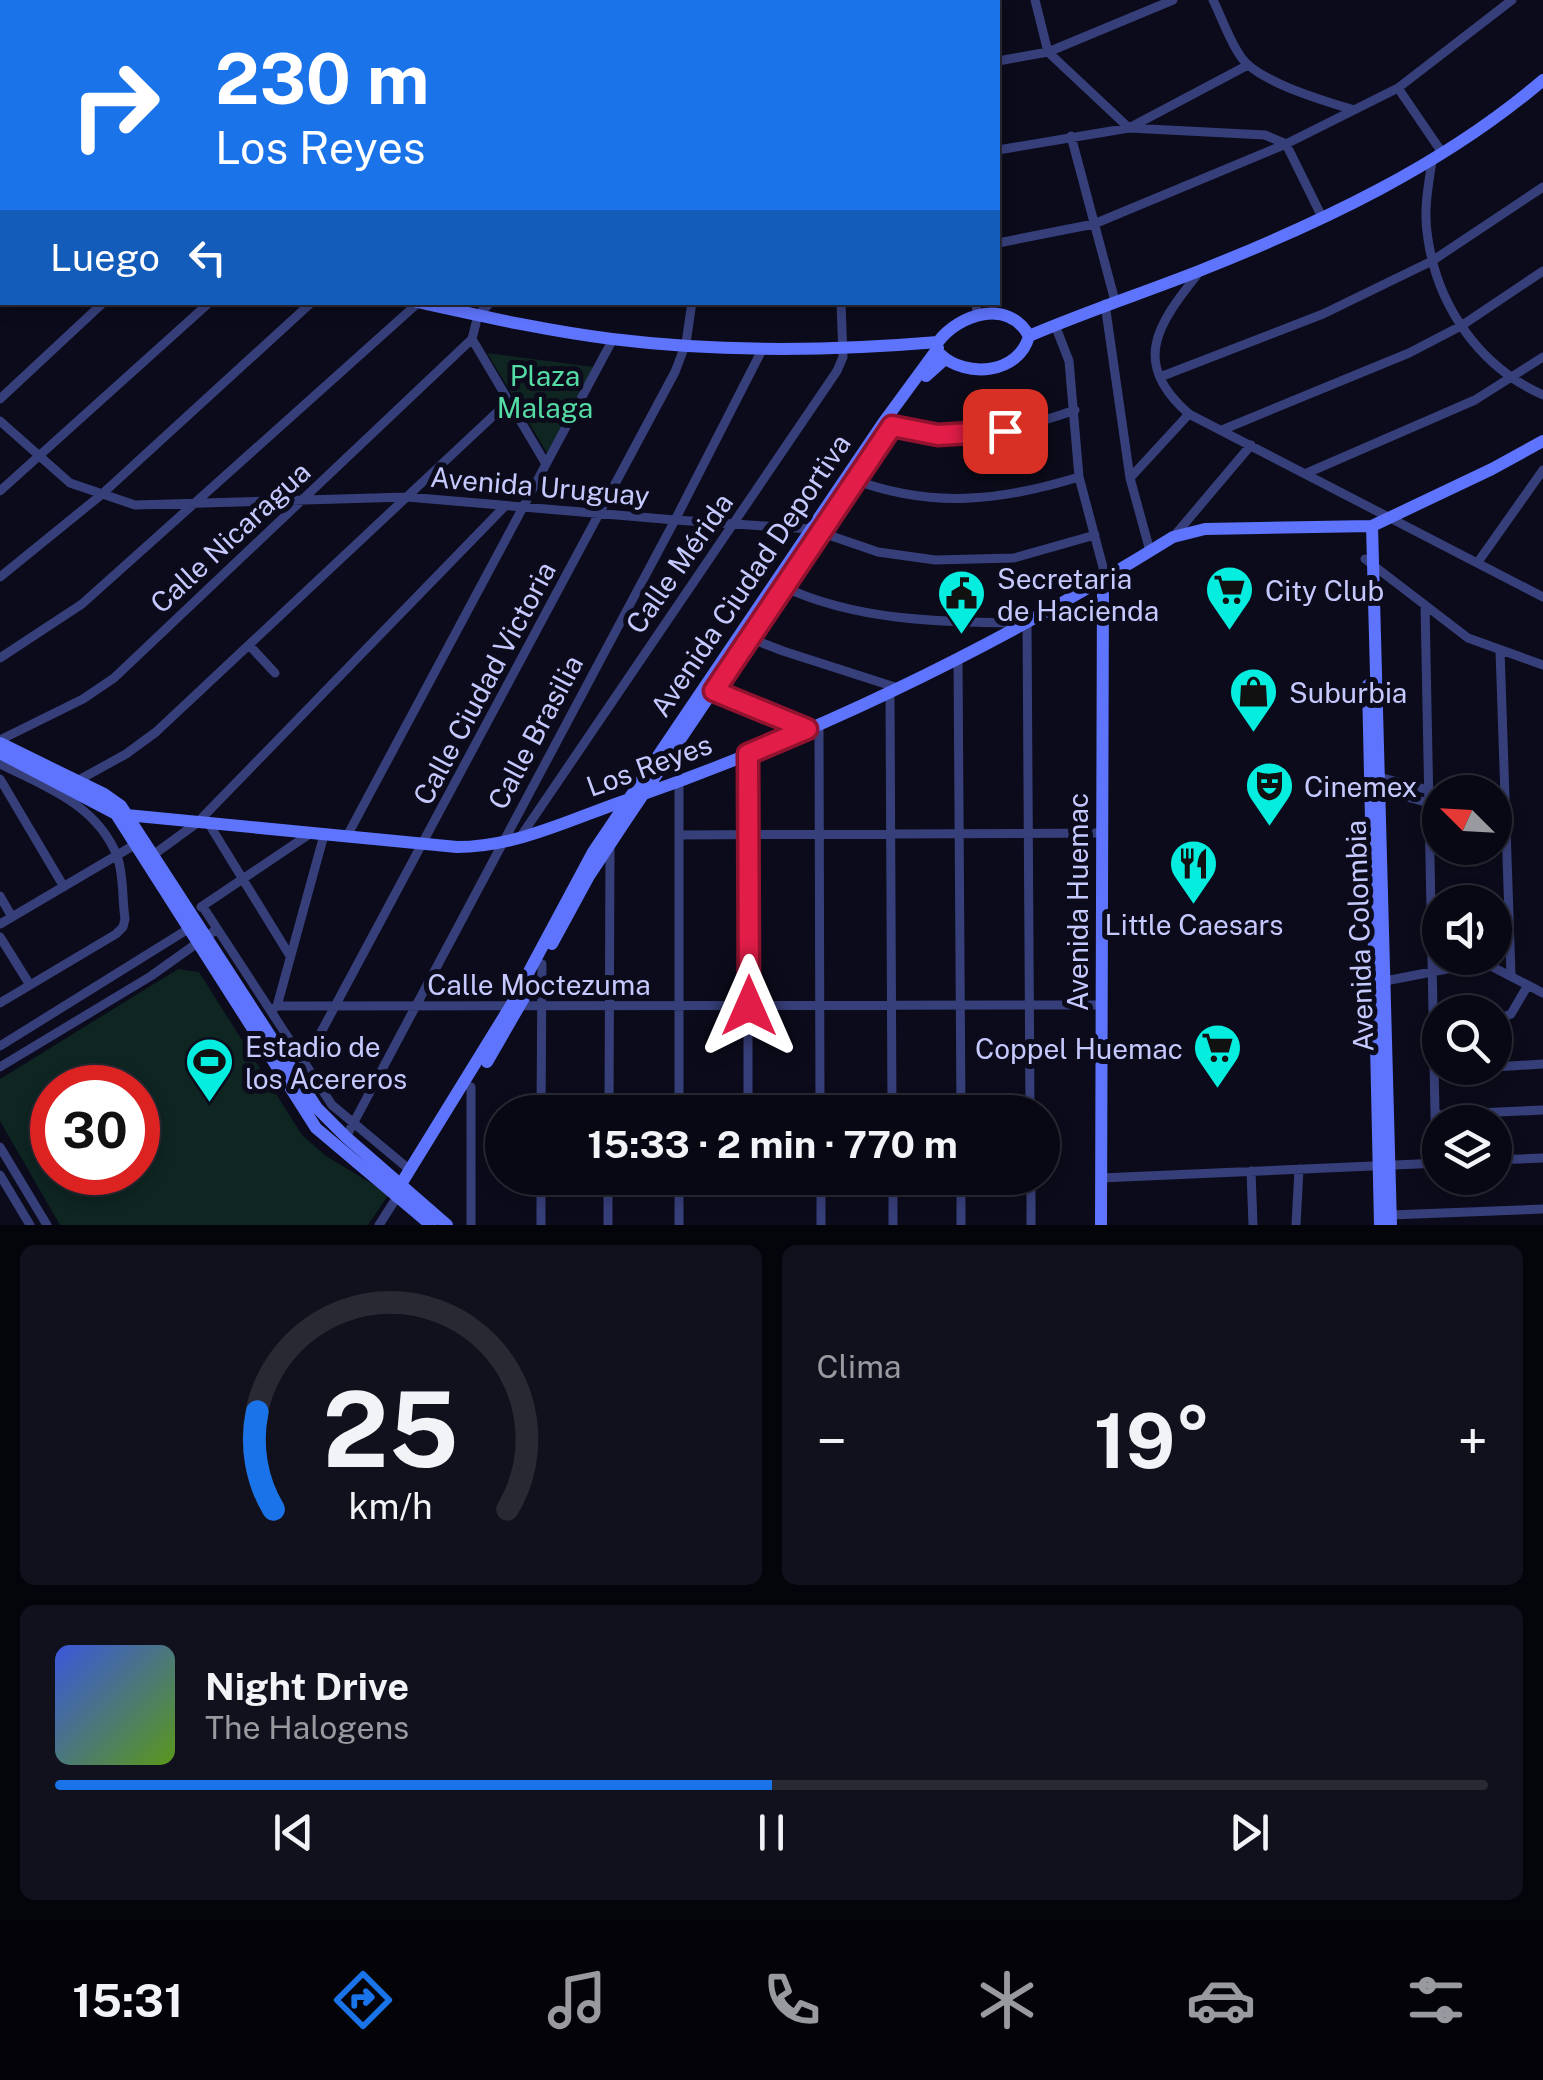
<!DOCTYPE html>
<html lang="es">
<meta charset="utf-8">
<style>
:root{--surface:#080814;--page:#11111d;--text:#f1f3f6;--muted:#989aa0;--line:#292934;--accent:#1a73e8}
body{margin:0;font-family:"Public Sans",sans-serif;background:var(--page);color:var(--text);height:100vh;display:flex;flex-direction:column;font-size:38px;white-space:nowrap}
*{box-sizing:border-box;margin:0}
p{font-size:32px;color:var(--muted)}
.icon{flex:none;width:55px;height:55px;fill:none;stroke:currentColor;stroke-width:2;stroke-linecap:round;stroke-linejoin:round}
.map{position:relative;height:1225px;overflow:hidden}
.sheet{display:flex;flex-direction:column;gap:20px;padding:20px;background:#04040b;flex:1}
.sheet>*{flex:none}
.hud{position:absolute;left:0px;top:0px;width:1000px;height:305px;box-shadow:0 5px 15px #0003,0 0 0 2px var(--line);background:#1a73e8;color:#fff;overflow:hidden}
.needle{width:65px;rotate:294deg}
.buttons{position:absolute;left:1422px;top:775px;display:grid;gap:20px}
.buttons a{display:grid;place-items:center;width:90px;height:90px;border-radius:50%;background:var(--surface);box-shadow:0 5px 15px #0003,0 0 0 2px var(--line);font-size:50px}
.speed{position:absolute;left:30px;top:1065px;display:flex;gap:20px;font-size:50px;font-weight:700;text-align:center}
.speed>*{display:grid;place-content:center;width:130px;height:130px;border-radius:50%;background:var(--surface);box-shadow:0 5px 15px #0003,0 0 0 2px var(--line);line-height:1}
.speed .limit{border:15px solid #d22;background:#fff;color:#111}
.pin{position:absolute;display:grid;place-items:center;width:85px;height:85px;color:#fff;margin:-42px;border-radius:20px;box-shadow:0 5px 15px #0006}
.me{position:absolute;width:110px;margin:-55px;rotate:0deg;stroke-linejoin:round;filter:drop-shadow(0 0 8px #0008)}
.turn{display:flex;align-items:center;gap:35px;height:210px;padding:0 50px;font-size:45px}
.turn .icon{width:130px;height:130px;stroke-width:2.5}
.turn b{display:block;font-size:70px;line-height:85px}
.then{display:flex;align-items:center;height:95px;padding:0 50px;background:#0003;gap:20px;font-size:38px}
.big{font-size:75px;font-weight:700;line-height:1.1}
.sheet .card{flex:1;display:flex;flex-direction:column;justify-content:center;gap:15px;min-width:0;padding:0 35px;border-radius:15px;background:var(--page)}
.sheet .dial{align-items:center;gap:0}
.dial svg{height:260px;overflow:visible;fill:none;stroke:var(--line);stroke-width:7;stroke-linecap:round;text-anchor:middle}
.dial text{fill:var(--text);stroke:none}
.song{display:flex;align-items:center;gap:30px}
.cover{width:120px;height:120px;border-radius:15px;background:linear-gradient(135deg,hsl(230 70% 55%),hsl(90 70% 35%))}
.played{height:10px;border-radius:5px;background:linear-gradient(90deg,var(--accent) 50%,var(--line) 50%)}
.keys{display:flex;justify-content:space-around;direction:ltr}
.heat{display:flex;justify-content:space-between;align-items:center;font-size:55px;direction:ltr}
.sheet .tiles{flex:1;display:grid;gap:20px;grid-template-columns:1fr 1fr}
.card:last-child{grid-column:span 2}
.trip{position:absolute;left:485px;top:1095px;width:575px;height:100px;border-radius:50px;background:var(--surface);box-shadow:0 5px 15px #0003,0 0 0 2px var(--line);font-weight:700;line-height:100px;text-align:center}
.tab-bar{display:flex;height:160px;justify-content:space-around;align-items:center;background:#030308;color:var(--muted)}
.tab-bar .icon{width:70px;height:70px}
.tab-bar .selected{color:var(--accent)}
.tab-bar b{font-size:45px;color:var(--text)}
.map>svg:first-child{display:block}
</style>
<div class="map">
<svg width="1543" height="1225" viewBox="0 0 1543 1225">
<rect width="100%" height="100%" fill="#0b0b1b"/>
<path fill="#0e2521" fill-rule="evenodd" d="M487 353 594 367 547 453Z
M178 969 199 972 302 1135 326 1156 389 1194 368 1225H60L0 1121V1079ZM52 1088H138V1172H52Z"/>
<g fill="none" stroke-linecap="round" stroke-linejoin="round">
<path stroke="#373f7a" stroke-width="9" d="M105 0 108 2
M334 0V2
M433 0 438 2
M480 0 481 2
M612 0 615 2
M833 0V2
M1035 0 1048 52 1129 128 1265 135 1286 144 1322 217
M1213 0C1222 18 1229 40 1241 57 1258 82 1325 101 1354 110
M590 2 592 0
M773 2 776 0
M0 29 2 31
M0 43 2 40
M998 61 1048 52 1173 0
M1398 88 1443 154
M0 135 2 133
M1071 136 1115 301
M998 150 1129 128 1248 65
M1432 161C1428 187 1423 213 1428 239 1438 307 1480 367 1543 395
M0 236 2 235
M998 243 1094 224 1286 144 1398 88 1512 0
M1197 275C1158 324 1130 363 1189 414L1543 597
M0 302 2 300
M491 302 478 315 472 339 546 464
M976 302 977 314
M1105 304 1130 478 1150 551
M1055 325 1069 361 1079 477 1104 571 1103 578
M1160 377 1323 314 1432 261 1543 187
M0 399 104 302
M0 421 70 483 135 505 407 497 675 520 811 529 878 552 935 560 1014 558 1095 535
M887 424C952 445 1013 432 1075 410
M1222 430 1409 353 1461 326 1543 271
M1307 473 1475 400 1543 357
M1130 478 1189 414
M852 479C931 509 1001 501 1079 477
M0 491 210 302
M1175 535 1251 445
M1365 559 1468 638 1543 665
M1478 562 1543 470
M0 577 101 495 312 302
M782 586C855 621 940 622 1020 623
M1425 605 1436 1163
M1027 620 1030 1112
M747 637 783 651 898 688
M249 645 275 673
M1500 650 1511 975
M0 658 82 604 418 303
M958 659 961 1112
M708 688 807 729
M890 694 892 1112
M819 724 820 1112
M0 740 83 699 114 678 472 339
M0 764C45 786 97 805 117 856 124 874 122 900 125 919L123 927 116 934 0 1003
M1375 776 1440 793
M0 779 64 887
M77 781 126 754 156 732 508 402
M1378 789 1440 806
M209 824 290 956
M680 835 1102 833
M347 836 613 339
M521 836 837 371 843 357 841 302
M153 855 197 823 505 506
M0 896 12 917
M201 907 311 833
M203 907 332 1105 410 1170
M0 924 136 844
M0 937 30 985
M1380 982 1483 962 1543 993
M277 1006 1102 1005
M273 1009 277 1006 324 835
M1495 1020 1511 1014 1528 985
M0 1046 193 926
M0 1067 151 976 217 929
M1495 1067 1543 1064
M1434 1070 1480 1068
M297 1077 675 372 686 343 692 302
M541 1112 542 964
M609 1112 610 845
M679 1112V783
M748 1112V754
M1435 1115 1543 1110
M346 1137 675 520 763 348
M0 1147 47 1225
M1495 1160 1543 1158
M1251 1171 1253 1225
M0 1175 30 1225
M821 1178V1225
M893 1178V1225
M1031 1178V1225
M1101 1178 1440 1163
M747 1192 748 1178
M1391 1215 1543 1209
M379 1225 397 1197
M471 1225V1087
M541 1225V1178
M608 1225V1178
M679 1225V1178
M961 1225V1178
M1296 1225 1299 1169"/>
<path stroke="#5f74fd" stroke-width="12" d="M214 2 216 0
M417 302C481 316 547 331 612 339 718 352 832 351 938 342 959 314 1008 298 1029 336
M940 354C966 379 1019 374 1029 336 1085 312 1143 293 1199 271 1320 223 1444 165 1543 80
M926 376 945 359
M1372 526 1391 1225
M1368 685 1380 1225
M0 743 104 794 121 806 317 1108 346 1137 447 1225
M0 753 116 814 316 1128 431 1225
M116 814 457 847C516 847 569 820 624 801 816 735 1001 644 1173 537L1205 529 1372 526 1492 469 1543 441
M552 944 589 876 624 823 889 429
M487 1062 532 984
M397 1197 401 1184 510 1007 593 852 883 423 938 348
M1101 1225 1103 578"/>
</g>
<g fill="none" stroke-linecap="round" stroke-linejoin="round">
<defs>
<path id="route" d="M749 1006 748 754 807 729 714 691 892 426 938 435 1005 431"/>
</defs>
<use href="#route" stroke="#92132f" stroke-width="25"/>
<use href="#route" stroke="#e11d48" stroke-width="18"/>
</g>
<defs>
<symbol id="supermarket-pin" viewBox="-11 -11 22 30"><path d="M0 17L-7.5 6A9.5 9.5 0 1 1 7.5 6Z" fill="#04eddf" stroke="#0b0b1b"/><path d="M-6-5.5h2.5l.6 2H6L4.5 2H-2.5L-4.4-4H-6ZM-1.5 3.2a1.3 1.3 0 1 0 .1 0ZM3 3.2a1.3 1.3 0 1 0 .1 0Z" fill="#111"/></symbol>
<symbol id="civic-pin" viewBox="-11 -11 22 30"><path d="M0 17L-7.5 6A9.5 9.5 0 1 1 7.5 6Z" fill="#04eddf" stroke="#0b0b1b"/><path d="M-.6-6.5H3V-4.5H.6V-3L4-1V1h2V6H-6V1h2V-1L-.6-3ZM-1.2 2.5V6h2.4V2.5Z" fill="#111"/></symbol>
<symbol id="shop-pin" viewBox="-11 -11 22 30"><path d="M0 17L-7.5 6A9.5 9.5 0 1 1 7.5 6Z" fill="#04eddf" stroke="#0b0b1b"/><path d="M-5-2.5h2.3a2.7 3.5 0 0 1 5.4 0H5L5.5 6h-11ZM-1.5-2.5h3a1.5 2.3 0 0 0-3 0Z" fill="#111"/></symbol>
<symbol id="theatre-pin" viewBox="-11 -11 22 30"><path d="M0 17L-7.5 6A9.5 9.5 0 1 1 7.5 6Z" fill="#04eddf" stroke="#0b0b1b"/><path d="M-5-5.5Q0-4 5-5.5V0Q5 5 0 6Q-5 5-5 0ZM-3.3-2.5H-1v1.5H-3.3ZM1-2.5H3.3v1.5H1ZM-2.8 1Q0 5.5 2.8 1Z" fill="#111"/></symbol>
<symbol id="restaurant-pin" viewBox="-11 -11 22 30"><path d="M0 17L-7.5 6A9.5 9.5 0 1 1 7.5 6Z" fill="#04eddf" stroke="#0b0b1b"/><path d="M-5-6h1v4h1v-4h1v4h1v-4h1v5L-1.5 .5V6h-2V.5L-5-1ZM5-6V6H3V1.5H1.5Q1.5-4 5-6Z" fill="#111"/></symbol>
<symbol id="stadium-pin" viewBox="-11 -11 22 30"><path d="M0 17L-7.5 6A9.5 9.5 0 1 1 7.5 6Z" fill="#04eddf" stroke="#0b0b1b"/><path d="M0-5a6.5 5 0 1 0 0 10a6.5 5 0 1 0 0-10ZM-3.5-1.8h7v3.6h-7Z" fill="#111"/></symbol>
</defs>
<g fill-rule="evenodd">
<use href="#supermarket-pin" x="1202" y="562" width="55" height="75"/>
<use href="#civic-pin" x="934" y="566" width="55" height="75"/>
<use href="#shop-pin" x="1226" y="664" width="55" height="75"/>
<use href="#theatre-pin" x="1242" y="758" width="55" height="75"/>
<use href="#restaurant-pin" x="1166" y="836" width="55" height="75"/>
<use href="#supermarket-pin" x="1190" y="1020" width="55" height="75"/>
<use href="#stadium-pin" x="182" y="1034" width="55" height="75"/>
</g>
<g text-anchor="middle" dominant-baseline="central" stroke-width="10" stroke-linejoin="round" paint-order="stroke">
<g font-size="28" fill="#55dca5" stroke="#0b0b1b">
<text x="545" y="375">Plaza<tspan x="545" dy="32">Malaga</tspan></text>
</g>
<g font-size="28" fill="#c6c9fe" stroke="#0b0b1b">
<text transform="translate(540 486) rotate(5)">Avenida Uruguay</text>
<text transform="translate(230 537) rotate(-43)">Calle Nicaragua</text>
<text transform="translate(679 563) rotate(-55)">Calle Mérida</text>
<text transform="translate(750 575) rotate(-56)">Avenida Ciudad Deportiva</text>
<text transform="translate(484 683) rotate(-62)">Calle Ciudad Victoria</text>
<text transform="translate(535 732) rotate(-62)">Calle Brasilia</text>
<text transform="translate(649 765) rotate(-20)">Los Reyes</text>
<text transform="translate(1077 902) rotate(-90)">Avenida Huemac</text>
<text transform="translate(1359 936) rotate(-92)">Avenida Colombia</text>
<text x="539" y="984">Calle Moctezuma</text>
</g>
<g font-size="28" fill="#c6c9fe" stroke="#0b0b1b" text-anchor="start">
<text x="997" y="578">Secretaria<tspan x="997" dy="32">de Hacienda</tspan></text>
<text x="1265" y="590">City Club</text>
<text x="1289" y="692">Suburbia</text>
<text x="1304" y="786">Cinemex</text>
<text x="1194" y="924" text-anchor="middle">Little Caesars</text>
<text x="245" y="1046">Estadio de<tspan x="245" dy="32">los Acereros</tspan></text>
<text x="1183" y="1048" text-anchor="end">Coppel Huemac</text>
</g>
</g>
</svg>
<div class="buttons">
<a><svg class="needle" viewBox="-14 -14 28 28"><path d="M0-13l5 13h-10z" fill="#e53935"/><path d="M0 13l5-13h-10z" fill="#989aa0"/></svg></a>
<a><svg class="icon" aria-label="sound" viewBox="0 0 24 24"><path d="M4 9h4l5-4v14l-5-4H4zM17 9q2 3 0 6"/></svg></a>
<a><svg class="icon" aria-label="search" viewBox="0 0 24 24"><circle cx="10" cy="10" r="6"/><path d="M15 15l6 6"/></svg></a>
<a><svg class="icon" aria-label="layers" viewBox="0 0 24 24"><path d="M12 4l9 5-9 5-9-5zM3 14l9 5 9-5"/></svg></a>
</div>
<div class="speed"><div class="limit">30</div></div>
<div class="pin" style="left:1005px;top:431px;background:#d93025"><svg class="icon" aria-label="arrive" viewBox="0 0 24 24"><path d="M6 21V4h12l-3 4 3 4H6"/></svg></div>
<svg class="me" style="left:749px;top:1006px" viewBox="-20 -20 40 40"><path d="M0-17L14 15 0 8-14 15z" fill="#e11d48" stroke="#fff" stroke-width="4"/></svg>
<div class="trip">15:33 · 2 min · 770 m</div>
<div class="hud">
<div class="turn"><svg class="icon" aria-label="right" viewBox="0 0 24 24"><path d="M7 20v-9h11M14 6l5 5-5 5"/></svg><div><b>230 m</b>Los Reyes</div></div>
<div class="then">Luego<svg class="icon" aria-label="left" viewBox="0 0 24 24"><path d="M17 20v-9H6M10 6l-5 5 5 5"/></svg></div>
</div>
</div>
<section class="sheet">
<div class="tiles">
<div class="card dial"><svg viewBox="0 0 100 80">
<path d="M14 69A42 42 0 1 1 86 69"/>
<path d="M14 69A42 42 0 0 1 9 39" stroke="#1a73e8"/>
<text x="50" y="56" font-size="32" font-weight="700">25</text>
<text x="50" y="72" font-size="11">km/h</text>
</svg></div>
<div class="card"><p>Clima</p>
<div class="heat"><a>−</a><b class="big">19°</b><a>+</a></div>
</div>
<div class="card">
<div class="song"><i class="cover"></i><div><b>Night Drive</b><p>The Halogens</p></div></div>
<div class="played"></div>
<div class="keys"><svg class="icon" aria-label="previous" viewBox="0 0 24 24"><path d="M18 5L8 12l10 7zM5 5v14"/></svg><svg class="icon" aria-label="pause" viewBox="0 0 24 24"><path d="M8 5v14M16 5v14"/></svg><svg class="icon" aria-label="next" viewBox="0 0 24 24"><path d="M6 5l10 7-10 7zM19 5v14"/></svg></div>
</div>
</div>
</section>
<nav class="tab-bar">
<b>15:31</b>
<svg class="icon selected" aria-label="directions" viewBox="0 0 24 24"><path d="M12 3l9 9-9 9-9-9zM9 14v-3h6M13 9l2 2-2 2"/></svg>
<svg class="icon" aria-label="music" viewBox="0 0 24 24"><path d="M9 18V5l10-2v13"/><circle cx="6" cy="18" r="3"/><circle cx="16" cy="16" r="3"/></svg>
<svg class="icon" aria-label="phone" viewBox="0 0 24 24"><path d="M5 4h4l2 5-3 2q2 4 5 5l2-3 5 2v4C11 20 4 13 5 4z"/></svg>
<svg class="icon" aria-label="climate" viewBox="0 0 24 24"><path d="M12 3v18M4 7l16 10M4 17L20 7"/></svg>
<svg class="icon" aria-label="car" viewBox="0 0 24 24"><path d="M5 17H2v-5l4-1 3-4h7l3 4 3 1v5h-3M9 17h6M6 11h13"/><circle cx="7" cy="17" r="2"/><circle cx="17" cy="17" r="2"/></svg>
<svg class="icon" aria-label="filters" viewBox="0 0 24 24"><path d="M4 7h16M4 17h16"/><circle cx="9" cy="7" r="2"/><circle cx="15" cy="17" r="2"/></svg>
</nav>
